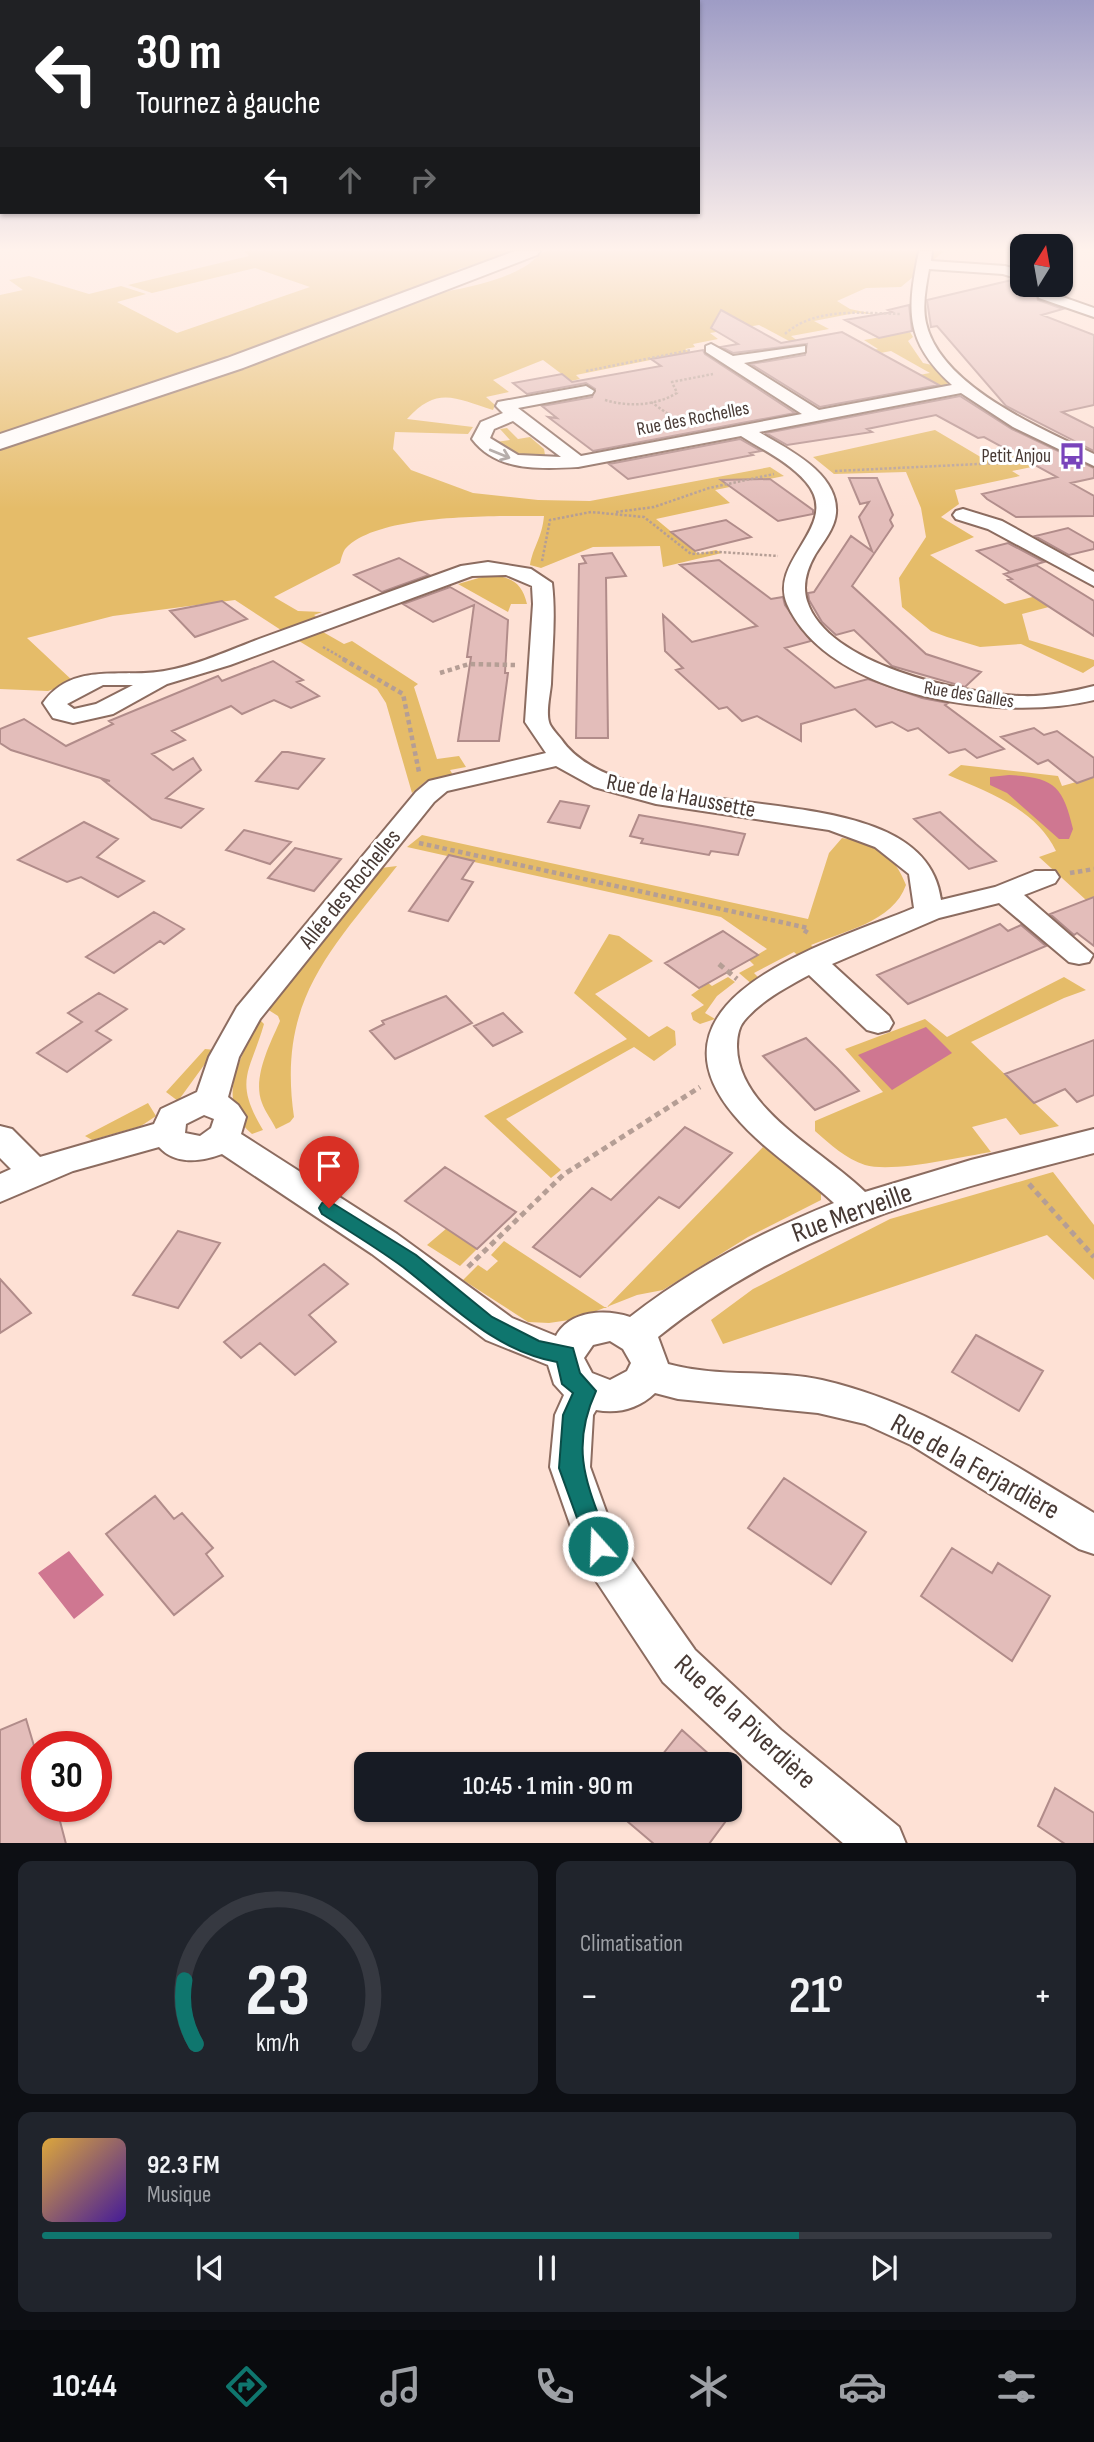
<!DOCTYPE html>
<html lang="fr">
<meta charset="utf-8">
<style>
:root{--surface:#171b24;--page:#20242c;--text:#f1f3f6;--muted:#9ea1a6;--line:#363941;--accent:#0f766e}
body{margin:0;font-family:"Sofia Sans Condensed",sans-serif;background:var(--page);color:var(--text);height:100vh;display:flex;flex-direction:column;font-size:26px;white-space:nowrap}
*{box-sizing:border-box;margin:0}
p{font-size:23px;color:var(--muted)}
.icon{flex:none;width:38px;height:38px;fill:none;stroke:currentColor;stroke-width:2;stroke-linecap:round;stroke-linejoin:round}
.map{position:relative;height:1843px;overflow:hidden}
.drawer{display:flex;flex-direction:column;gap:18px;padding:18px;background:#0d0f14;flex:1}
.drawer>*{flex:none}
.banner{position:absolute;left:0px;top:0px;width:700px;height:214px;box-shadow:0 2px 5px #0004;background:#202124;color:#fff;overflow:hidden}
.needle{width:46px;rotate:11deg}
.buttons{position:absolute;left:1010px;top:234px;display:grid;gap:14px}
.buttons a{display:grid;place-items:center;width:63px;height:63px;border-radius:14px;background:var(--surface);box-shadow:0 2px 5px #0004;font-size:35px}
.speed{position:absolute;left:21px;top:1731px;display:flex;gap:14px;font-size:35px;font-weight:700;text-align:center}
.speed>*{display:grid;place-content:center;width:91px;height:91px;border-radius:50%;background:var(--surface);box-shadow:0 2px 5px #0004;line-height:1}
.speed .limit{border:10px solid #d22;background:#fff;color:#111}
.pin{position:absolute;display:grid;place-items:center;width:60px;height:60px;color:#fff;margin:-72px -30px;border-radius:50% 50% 50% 0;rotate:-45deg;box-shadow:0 0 7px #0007}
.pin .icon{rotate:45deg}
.me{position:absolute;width:77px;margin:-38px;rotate:340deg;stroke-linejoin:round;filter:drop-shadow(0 0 5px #0008)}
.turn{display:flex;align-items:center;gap:24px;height:147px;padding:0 21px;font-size:32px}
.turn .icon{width:91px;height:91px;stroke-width:2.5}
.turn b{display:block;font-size:49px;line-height:60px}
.lanes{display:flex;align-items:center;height:66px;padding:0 21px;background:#0003;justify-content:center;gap:35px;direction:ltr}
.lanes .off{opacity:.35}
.big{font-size:52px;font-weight:600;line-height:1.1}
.drawer .widget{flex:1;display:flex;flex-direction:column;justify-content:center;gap:10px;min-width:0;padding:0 24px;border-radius:14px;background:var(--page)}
.drawer .dial{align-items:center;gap:0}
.dial svg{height:182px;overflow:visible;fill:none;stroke:var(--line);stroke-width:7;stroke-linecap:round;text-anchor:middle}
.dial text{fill:var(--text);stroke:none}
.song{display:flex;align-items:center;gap:21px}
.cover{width:84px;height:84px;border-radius:10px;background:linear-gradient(135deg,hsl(40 70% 55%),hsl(260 70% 35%))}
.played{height:7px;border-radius:4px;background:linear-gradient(90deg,var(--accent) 75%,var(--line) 75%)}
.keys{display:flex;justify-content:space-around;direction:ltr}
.heat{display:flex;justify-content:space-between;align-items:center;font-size:38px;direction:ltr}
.drawer .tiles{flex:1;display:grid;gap:18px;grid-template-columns:1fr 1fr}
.widget:last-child{grid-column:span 2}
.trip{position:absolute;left:354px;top:1752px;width:388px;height:70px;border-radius:14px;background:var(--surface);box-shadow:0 2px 5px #0004;font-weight:600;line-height:70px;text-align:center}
.menu{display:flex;height:112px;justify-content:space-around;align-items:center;background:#090b0e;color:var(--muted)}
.menu .icon{width:49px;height:49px}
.menu .active{color:var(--accent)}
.menu b{font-size:32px;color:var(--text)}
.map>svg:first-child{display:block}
</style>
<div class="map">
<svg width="1094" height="1844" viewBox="0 0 1094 1844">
<rect width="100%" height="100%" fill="#fee1d5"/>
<path fill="#e5bc69" d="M244 251H521L459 269 420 291 356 315 0 436V295L23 290 9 280 29 276 89 294 121 286 146 294 117 302 177 333 310 287 255 268 152 293 128 285 249 256Z
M546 251H944L901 287 866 288 837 301 850 309 874 314 855 313 814 321 829 329 791 336 798 341 791 342 759 325 710 333 718 339 693 344 695 347 685 349 690 352 576 375 580 379 571 381 543 360 493 380 509 392 486 397 495 405 493 410C456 399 438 385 407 419L473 427 468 434 395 432 393 449 411 470 473 493 538 500 590 501 770 467 784 476 715 490 730 503 656 519 698 554 716 550 722 553 663 567 660 546 593 547 541 568 530 565C533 547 542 538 544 516 498 516 379 513 346 548 343 551 341 559 340 563L274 597 298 611 322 612 314 615 319 619 284 632 235 600 113 616 27 638 74 682 48 691 0 689V447L444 292C471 287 500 281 524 267 533 262 537 255 546 251Z
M910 332 913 337 908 341 923 363 932 365 948 384 941 386 919 375 930 373 891 351 838 361 918 389 888 396 813 354 829 358 878 349 864 340Z
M507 428 518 439 530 437 544 449 545 455C527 461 509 454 496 442L510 440 500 429Z
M935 430 984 459 1037 447 1051 463 1012 471 1020 476 955 490 959 504 941 517 974 537 930 555 1005 604 1071 587 1087 597 1022 614 1029 640 1094 660V666L1083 673 1021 644 980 647 947 637 931 631 902 607 899 578 926 537 921 508 906 472 834 474 813 457Z
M489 575C511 577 522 582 527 604H511L508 612 458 584Z
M323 632 344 644 352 641 418 684 414 687 437 759 459 756 466 767 450 770 453 775 426 781 412 793 386 703 377 689 299 641Z
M961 765 1058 776 1062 786 1094 777V897L1086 900 1039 857 1056 851C1036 809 988 792 948 775Z
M422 835 808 919 829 853 842 838C875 843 894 854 906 885 893 922 844 931 811 945L817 951 802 959 794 952 754 973 761 980 753 985 739 973 754 965 749 960 767 949 721 917 407 847Z
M397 866C330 951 277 1000 294 1117L290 1122 276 1129C272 1120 265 1112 262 1103 252 1078 270 1044 280 1021L278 1016 267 1009 381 868Z
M609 934 619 936 653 961 595 994 649 1037 667 1026 675 1031 676 1045 654 1061 634 1047 506 1119 561 1170 551 1178 484 1116 627 1039 574 993Z
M728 977 735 982 717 996 705 1013 715 1019 700 1024 693 1020 691 1013 704 1005 691 995 708 983 712 986Z
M1064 977 1086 990 1064 998 971 1042 1059 1126 1020 1135 1006 1118 972 1127 991 1152C960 1157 893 1173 865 1165 846 1159 830 1144 815 1131V1121L883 1092 845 1049 925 1019 947 1037Z
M260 1020 264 1024C250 1073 233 1080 263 1130L252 1134C213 1102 242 1054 260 1020Z
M205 1049 215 1050 178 1101 166 1092Z
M148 1103 156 1116 141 1126 92 1140 85 1136Z
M769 1141 821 1189V1200L748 1237 663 1290 637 1295 576 1319 549 1323 528 1322 463 1280 478 1265 487 1271 498 1261 491 1255 504 1241 606 1308Z
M1053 1172 1094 1225V1280L1047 1235 723 1344 711 1320 753 1289 890 1219Z
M447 1228 477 1249 460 1266 427 1245Z"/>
<path fill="#cf7791" d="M1009 775C1054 777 1063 786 1073 829L1069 839H1059L1007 793 990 785V777Z
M926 1027 952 1053 892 1090 858 1055Z
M69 1551 104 1595 74 1619 38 1573Z"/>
<path fill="#e3bdba" stroke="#b18c8a" stroke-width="2" d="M1012 280 1013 285 1022 283V285H1034L1038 300 1063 309 1042 315 1094 335V405L1062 412 1094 428V451L1006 406 937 326 931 327 927 300Z
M909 305 912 331 879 338 845 320 892 312 888 310Z
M721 310 781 343 842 332 939 385 820 407 751 364 805 355 807 344 733 353 721 347 738 344 711 328Z
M703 350 705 354 795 413 593 451 548 417 557 418 542 406 592 397 595 389 586 383 527 394 513 383 562 374 572 382 661 366 651 359Z
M960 396 1012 429 1094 468V478L1071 483 1094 496V516L1016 517 987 499 982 494 1057 477 984 437 978 438 936 415 867 429 872 432 787 445 766 433Z
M740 439 761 451 750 453 753 455 628 479 609 464Z
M849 478H877L893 515 890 520 893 526 852 586 926 654 981 672 965 687 892 666 854 630 836 635 822 622 809 600 808 593 814 592 851 536 872 551 859 517 869 502 860 504Z
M770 479 813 510V514L778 521 721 480Z
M726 520 751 537 695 551 671 532Z
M1068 528 1094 543V549L1069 555 1035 536Z
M1008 543 1044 562 1010 572 977 551Z
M612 553 626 576 606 578 608 738H576L579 564 586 563 582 556Z
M399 558 429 575 382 592 354 575Z
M719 560 771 599 783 597 785 605 811 641 785 648 835 688 868 679 922 698 948 703 945 705 1004 749 977 758 965 749 949 753 918 728 908 731 892 722 876 727 855 709 801 724V741L757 716 742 721 727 707 719 709 676 670 683 668 665 651 663 615 692 642 757 626 680 565Z
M1036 565 1094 601V636L1008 580 1012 579 1004 574Z
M450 587 508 620 505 673H508L499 741H458L471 657H467L474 605 433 622 403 604Z
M222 601 247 619 195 637 170 611Z
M273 661 303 680 297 682 319 696 291 708 274 700 242 714 231 706 172 731 185 740 152 754 173 770 193 758 201 770 166 798 203 809 181 828 152 819 103 780 110 781 11 750 0 743V729L24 719 66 746 113 724 109 721 218 676 222 681Z
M1034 728 1044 735 1057 731 1094 758V777L1077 783 1048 760 1038 764 1001 737Z
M282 752H288L324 759 298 789 256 781Z
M560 801 589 806 580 828 548 822Z
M940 812 976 844 996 861 969 869 914 819Z
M639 815 708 827 745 834 738 855 711 851 709 855 641 843 643 839 630 836Z
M84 822 118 839 97 857 144 881 118 897 81 877 67 882 18 860Z
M244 830 291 842 270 864 226 850Z
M295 848 341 859 314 891 268 878Z
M449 855 474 861 462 879 473 882 448 921 409 911Z
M1094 897V946L1077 933 1074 935 1050 914Z
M154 912 184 929 164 944 160 941 114 973 86 957Z
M1000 924 1008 931 1021 925 1046 946 908 1004 877 975Z
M723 931 758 955 699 988 665 963Z
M99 993 127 1009 96 1031 111 1040 67 1072 37 1053 82 1022 68 1013Z
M446 996 472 1023 395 1059 370 1031 384 1024 382 1021Z
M503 1013 522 1032 493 1046 474 1026Z
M806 1038 837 1068 859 1091 815 1110 763 1056Z
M1094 1040V1095L1077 1102 1065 1089 1034 1103 1005 1074Z
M685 1127 732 1153 679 1208 659 1197 580 1277 533 1247 592 1188 611 1200Z
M445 1167 516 1212 477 1249 405 1201Z
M178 1231 220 1243 178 1308 133 1295Z
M324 1264 348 1284 309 1315 336 1342 295 1375 260 1343 241 1358 224 1342Z
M0 1279 31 1313 0 1333Z
M976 1335 1043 1371 1019 1411 952 1372Z
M784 1478 866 1532 831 1584 748 1528Z
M155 1496 174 1519 182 1513 213 1548 206 1554 223 1576 174 1615 106 1534Z
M952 1548 992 1573 998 1563 1050 1596 1012 1661 921 1596Z
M26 1719 37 1756V1806H56L66 1844H0V1730Z
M682 1730 692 1739 720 1764H655Z
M1055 1788 1094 1813V1844H1065L1038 1826Z
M614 1810H734L709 1844H654Z"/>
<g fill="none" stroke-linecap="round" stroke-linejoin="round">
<defs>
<path id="minor" d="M919 251H932L931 261 1005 266 1022 271V280L1003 274 929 269C926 287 922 305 926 323 940 386 1040 428 1094 454V466L1013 427 961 393 759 432C787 449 839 473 836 513 835 528 823 542 815 555 807 569 802 585 807 601 827 665 962 694 1021 696 1046 697 1070 692 1094 686V700C1006 722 829 699 787 604 768 559 843 525 806 482 789 462 763 450 741 436L578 467C541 469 497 472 472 439L481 422 503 413 496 406 498 402 586 386 594 391 592 394 518 408 581 456 802 414 706 352V346L711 344 733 356 805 346V352L744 363 819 410 952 385C904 341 907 310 919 251ZM513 421 561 457 518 455 490 438 494 429Z
M1036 285H1050L1051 293 1094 308V317L1039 298Z
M963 509 1002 521 1094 572V586L988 529 956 519 953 515 956 511Z
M488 562 531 569 552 583C556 617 552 651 551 684 550 695 546 711 549 722 550 727 557 734 561 739 628 837 924 763 941 900L995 887 1035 871H1055L1059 877 1055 883 1024 895 1093 955 1089 962 1079 964 1069 962 999 903 939 918 832 964 889 1016 893 1023 889 1030 878 1033 867 1030 809 975C787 987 760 1001 744 1021 738 1028 737 1039 737 1047 738 1110 825 1152 865 1192L971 1160 1094 1129V1153C932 1195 791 1230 658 1337L668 1364C718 1378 772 1369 822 1380 923 1403 1006 1461 1094 1513V1554L1079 1549 911 1445 865 1424 818 1413 678 1399 655 1393C638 1409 618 1414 596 1410L593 1415 590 1467 615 1536 695 1650 781 1730 899 1827 906 1844H844L749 1762 663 1682 583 1561 550 1467 555 1415 564 1395 554 1384 548 1365 486 1340 372 1254 222 1154C201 1162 175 1165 159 1147L73 1171 0 1202V1174L11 1169 0 1158V1126L12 1129 40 1157 154 1124 161 1109 197 1092 209 1057 237 1007 416 792 429 781 546 753 525 722 533 604 532 586 506 575 472 576 230 665 167 684 113 714 73 723 53 718 43 703C71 663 117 677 157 672 191 668 227 651 259 639 326 615 394 590 461 566ZM103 685H133L96 704 74 709 67 704ZM556 766 594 787 656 804 829 830 875 847 909 874 914 908C835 941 634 996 734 1115 762 1149 802 1173 834 1203 759 1233 693 1268 630 1317 606 1309 570 1310 556 1336L512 1318 397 1234 241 1134 246 1117 238 1105 228 1097 239 1057 260 1019 434 802 447 791ZM204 1115 214 1119 211 1128 200 1136 185 1133 186 1124ZM610 1341 623 1349 631 1363 627 1371 610 1380 592 1373 584 1358 593 1345Z"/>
<path id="secondary" d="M515 251H540L537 255 243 368 0 449V434L227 358Z"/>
</defs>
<use href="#minor" stroke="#8c6c60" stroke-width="4"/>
<use href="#secondary" stroke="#8c6c60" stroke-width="4"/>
<path stroke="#b59e95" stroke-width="2.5" stroke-dasharray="2.5 2" stroke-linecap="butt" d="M785 334C815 307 862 313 900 314
M586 371 691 350
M605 400C629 407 655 406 677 393L672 382 713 374
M651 402 678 421
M835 471 1000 463 1039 457
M616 512 654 507 709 488 774 474
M542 561 550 520 591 512 644 517 691 554 720 552 778 556
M323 647 346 660"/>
<path stroke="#b59e95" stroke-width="4.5" stroke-dasharray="4.5 3.5" stroke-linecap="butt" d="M343 659 403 694 419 772
M440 673 469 664 515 665
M419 843 808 928 803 936
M1070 873 1094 869"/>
<path stroke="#b59e95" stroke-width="5" stroke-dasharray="6 4.5" stroke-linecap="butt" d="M719 964 737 979
M1029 1184 1094 1257
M468 1267 563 1175 700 1087"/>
<use href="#minor" fill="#fff" fill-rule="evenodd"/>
<use href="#secondary" fill="#fff" fill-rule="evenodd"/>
</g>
<defs><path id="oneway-shaft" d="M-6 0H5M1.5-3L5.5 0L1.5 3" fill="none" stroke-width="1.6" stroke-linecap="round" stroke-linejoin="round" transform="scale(1.75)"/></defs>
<use stroke="#a39c9a" href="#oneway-shaft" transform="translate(500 454) rotate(22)"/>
<linearGradient id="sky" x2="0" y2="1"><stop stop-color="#9e9cc5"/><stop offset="0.49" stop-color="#fff2ec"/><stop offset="1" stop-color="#fff2ec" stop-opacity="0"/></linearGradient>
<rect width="1094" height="509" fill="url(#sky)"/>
<path fill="#0f766e" stroke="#0a4d48" stroke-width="2" d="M329 1201 416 1255 492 1317 539 1341 573 1348 580 1373 596 1391C568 1452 589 1488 610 1546L607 1554 598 1558 590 1554 559 1468 563 1415 573 1393 562 1384 557 1362C493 1350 452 1305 403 1267 377 1248 349 1231 322 1214L319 1208 322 1203Z"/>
<defs>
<symbol id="bus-bare" viewBox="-9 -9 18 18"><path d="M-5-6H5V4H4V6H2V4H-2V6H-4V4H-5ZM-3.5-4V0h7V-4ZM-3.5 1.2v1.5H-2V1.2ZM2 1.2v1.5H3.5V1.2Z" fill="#7944bb" stroke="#fff" stroke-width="2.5" paint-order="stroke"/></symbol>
</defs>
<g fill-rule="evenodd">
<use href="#bus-bare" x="1053" y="437" width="38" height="38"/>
</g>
<g text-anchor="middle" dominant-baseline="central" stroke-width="6" stroke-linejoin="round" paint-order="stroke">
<g font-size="19" fill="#473934" stroke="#fff">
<text transform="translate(693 419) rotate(-11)">Rue des Rochelles</text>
<text transform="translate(969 695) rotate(9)">Rue des Galles</text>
</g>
<g font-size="19" fill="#473934" stroke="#fff" text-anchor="end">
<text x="1051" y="456">Petit Anjou</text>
</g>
<g font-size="23" fill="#473934" stroke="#fff">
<text transform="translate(681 796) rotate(11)">Rue de la Haussette</text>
<text transform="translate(350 889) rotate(-51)">Allée des Rochelles</text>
</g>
<g font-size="28" fill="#473934" stroke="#fff">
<text transform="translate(852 1213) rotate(-20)">Rue Merveille</text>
<text transform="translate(975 1467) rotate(29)">Rue de la Ferjardière</text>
<text transform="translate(745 1722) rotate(43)">Rue de la Piverdière</text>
</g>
</g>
</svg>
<div class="buttons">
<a><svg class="needle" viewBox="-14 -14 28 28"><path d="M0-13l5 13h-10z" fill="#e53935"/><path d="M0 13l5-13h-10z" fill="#9ea1a6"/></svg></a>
</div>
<div class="speed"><div class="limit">30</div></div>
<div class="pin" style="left:329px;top:1208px;background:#d93025"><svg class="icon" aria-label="arrive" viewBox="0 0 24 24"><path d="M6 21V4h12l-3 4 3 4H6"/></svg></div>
<svg class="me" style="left:598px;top:1546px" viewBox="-20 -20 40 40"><circle r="17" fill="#0f766e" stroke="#fff" stroke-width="3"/><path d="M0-11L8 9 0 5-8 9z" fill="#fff"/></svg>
<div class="trip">10:45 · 1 min · 90 m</div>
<div class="banner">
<div class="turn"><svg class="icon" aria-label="left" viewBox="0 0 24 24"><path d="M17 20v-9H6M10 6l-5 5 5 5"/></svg><div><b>30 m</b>Tournez à gauche</div></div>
<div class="lanes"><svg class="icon" aria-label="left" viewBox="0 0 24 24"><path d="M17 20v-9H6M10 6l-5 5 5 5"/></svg><svg class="icon off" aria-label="ahead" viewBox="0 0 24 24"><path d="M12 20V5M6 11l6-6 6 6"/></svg><svg class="icon off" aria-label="right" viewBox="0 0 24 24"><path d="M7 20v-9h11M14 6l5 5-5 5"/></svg></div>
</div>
</div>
<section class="drawer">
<div class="tiles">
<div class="widget dial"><svg viewBox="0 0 100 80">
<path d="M14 69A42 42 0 1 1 86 69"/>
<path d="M14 69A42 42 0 0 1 9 41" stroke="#0f766e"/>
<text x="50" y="56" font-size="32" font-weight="700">23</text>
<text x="50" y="72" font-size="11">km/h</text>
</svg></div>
<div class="widget"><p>Climatisation</p>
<div class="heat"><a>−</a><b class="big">21°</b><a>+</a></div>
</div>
<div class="widget">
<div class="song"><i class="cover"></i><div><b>92.3 FM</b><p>Musique</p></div></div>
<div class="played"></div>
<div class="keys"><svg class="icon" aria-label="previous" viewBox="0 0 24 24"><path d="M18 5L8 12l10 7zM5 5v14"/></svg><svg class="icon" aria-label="pause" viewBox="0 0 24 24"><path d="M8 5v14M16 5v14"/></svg><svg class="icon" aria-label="next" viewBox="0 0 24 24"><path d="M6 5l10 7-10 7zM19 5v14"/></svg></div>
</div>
</div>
</section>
<nav class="menu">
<b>10:44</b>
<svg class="icon active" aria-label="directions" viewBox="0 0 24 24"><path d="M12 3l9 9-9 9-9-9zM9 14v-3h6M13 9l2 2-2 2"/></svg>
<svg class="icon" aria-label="music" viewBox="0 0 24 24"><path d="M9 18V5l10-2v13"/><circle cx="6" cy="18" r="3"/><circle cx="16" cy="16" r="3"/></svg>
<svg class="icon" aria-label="phone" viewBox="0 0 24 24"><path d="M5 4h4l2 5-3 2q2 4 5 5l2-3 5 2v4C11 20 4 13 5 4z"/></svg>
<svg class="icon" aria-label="climate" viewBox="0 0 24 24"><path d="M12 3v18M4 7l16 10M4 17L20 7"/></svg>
<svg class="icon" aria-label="car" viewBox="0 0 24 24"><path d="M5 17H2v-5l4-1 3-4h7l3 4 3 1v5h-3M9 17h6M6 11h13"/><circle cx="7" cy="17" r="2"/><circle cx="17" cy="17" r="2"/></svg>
<svg class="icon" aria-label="filters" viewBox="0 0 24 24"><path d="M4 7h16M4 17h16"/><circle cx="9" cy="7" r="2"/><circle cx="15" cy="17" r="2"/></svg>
</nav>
